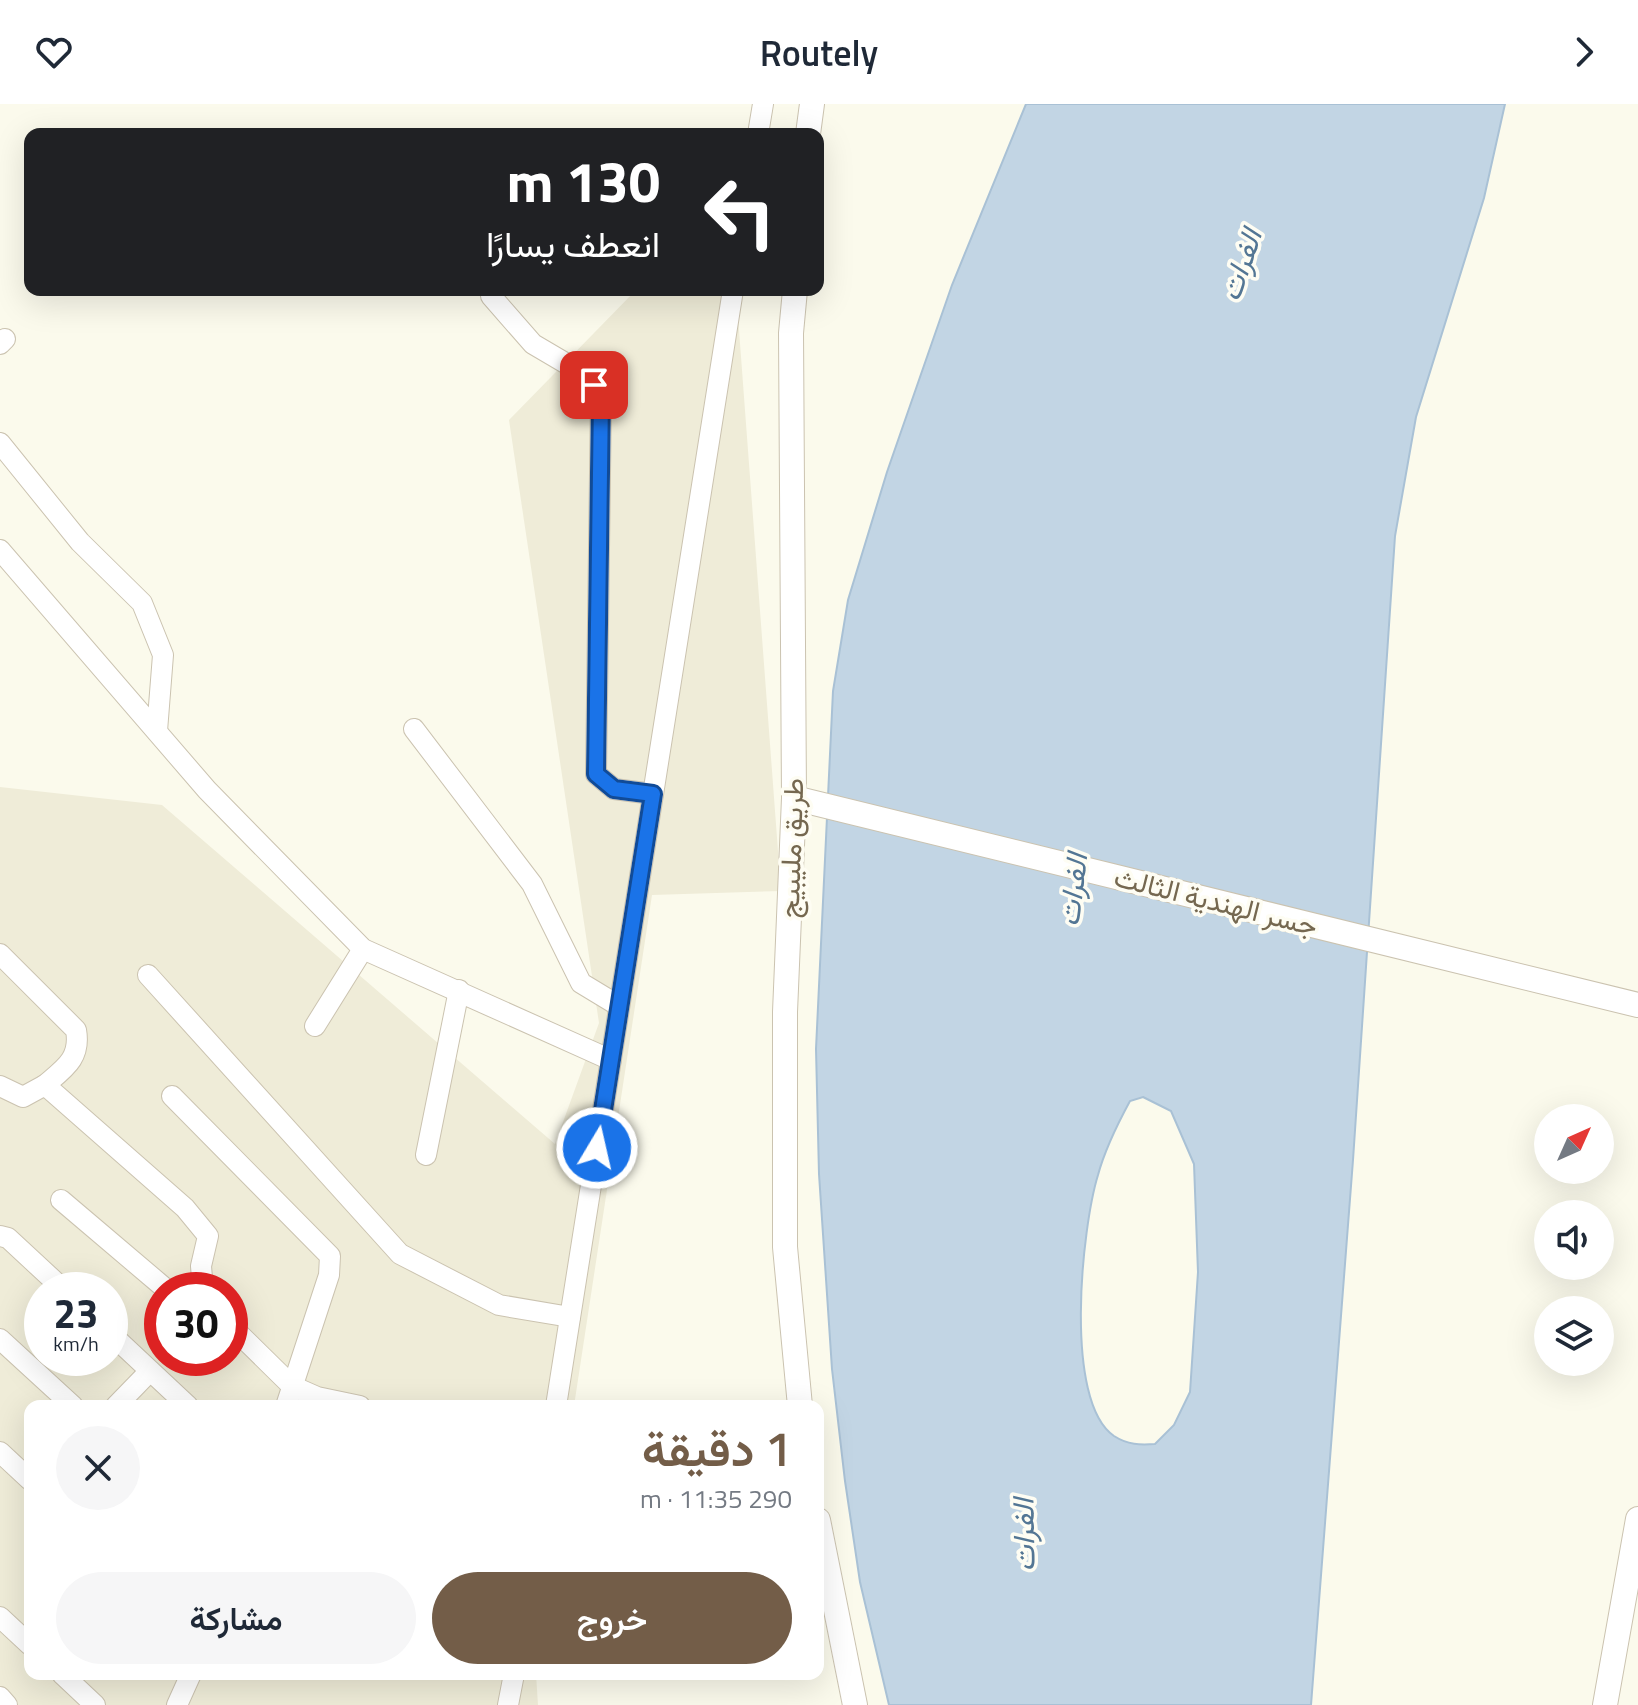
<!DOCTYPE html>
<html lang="ar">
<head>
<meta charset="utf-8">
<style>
	:root { --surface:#fff; --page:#f6f6f7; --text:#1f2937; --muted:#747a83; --accent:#735d48 }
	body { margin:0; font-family:"Titillium Web",Vazirmatn,sans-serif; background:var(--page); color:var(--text); direction:rtl; height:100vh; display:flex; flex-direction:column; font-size:30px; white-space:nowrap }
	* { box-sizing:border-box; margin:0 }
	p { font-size:26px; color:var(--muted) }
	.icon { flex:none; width:44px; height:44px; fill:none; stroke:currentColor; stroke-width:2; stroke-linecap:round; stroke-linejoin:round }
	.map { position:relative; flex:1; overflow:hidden; direction:ltr }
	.panel { position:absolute; left:24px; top:1296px; width:800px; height:280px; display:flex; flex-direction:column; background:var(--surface); border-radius:16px; box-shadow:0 8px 32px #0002; direction:rtl }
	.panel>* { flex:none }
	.top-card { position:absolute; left:24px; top:24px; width:800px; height:168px; border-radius:16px; box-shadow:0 8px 32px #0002; direction:rtl; background:#202124; color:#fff; overflow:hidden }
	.needle { width:52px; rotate:45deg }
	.fabs { position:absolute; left:1534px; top:1000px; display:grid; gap:16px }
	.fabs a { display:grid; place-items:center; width:80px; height:80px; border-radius:50%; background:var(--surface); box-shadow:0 8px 32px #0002; font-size:40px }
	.speed { position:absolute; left:24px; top:1168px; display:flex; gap:16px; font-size:40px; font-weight:700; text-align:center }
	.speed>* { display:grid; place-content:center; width:104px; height:104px; border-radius:50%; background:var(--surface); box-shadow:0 8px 32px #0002; line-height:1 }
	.speed small { font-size:20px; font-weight:400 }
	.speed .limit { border:12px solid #d22; background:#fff; color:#111 }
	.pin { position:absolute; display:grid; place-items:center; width:68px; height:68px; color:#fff; margin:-34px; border-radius:16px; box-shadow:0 4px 12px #0006 }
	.me { position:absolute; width:88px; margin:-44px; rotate:9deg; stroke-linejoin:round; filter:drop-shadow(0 0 6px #0008) }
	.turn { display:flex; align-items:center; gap:28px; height:168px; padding:0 32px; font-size:36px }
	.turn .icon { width:104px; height:104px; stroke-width:2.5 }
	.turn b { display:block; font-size:56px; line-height:68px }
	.round { display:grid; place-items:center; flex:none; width:84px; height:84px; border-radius:42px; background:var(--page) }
	.summary { display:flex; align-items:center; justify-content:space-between; height:136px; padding:0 32px }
	h1 { font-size:48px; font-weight:600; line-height:60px; color:var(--accent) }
	.action { display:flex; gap:16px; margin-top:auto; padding:16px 32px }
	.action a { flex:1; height:92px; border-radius:48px; background:var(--accent); color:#fff; font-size:32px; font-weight:600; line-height:92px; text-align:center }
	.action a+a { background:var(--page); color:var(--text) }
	header { display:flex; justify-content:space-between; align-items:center; height:104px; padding:0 32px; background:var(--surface); font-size:36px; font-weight:600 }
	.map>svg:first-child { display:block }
</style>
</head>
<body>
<header><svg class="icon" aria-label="forward" viewBox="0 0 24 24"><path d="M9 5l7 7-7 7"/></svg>Routely<svg class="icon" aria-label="heart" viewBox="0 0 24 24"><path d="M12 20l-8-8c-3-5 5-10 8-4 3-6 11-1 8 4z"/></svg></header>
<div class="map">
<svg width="1638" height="1601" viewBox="0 0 1638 1601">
	<rect width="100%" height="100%" fill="#fbfaec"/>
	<path fill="#efecd8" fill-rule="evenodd" d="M636 186H736L781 787 652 791 574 1302H30V1570H536L538 1601H0V683L162 701 555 1040 599 919 509 316ZM42 1186H110V1254H42ZM162 1186H230V1254H162Z"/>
	<path fill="#c2d5e4" stroke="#a9c1d5" stroke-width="2" fill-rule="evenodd" d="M1026 0H1505L1484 94 1416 313 1395 432 1353 1056 1311 1601H889L860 1478 845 1377 832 1265 819 1070 816 945 833 587 848 496 887 368 952 181ZM1143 993 1171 1007 1194 1060 1198 1168 1190 1288 1174 1321 1155 1340C1140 1341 1128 1341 1114 1332 1063 1297 1082 1123 1098 1071 1105 1045 1117 1021 1130 997Z"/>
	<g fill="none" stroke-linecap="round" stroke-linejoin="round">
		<defs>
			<g id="minor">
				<polyline points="758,30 763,0"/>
				<polyline points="491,192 533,240 584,270 601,294 596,670 614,685 653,690"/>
				<polyline points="0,240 5,235"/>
				<polyline points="0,339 80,438 142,499 163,551 157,627"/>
				<polyline points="0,446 207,686 363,845 611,956"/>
				<polyline points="414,625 532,780 581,879 619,902"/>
				<path d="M0 850 76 926C81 954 65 964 45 981"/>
				<polyline points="148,871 400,1150 499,1201 570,1213"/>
				<polyline points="315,922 363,845"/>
				<polyline points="0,982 23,993 45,981 185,1104 208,1132 201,1162 203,1186"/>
				<polyline points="172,992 330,1152 329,1171 286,1302"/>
				<polyline points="426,1051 459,886"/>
				<polyline points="61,1096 167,1186"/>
				<polyline points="0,1132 8,1134 64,1186"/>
				<polyline points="230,1221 292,1282 317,1293 360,1302"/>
				<polyline points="110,1229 188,1302"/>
				<polyline points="0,1235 73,1302"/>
				<polyline points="116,1302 150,1267"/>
				<polyline points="556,1302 733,186"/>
				<polyline points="0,1348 30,1376"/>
				<polyline points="0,1513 30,1541"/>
				<polyline points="62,1570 95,1601"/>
				<polyline points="0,1593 7,1601"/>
				<polyline points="177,1601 191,1570"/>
				<polyline points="508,1601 514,1570"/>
			</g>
			<g id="tertiary">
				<polyline points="808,30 812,0"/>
				<polyline points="795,186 791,229 794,694 785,908 785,1143 800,1302"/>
				<polyline points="794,694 1638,901"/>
				<polyline points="818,1416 855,1601"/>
				<polyline points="1605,1601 1638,1415"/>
			</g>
		</defs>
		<use href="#minor" stroke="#cbc3b0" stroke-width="22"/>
		<use href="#tertiary" stroke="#cbc3b0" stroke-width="26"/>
		<use href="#minor" stroke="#fff" stroke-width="20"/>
		<use href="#tertiary" stroke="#fff" stroke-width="24"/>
	</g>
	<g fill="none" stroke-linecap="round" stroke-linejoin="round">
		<defs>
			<polyline id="route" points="594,281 601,294 596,670 614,685 653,690 597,1044"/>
		</defs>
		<use href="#route" stroke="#114b97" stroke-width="20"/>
		<use href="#route" stroke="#1a73e8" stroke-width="14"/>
	</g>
	<g text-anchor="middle" stroke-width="7" stroke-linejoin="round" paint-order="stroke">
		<g font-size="28" fill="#756850" stroke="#fefdf3">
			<text transform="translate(791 744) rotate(-88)" y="10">طريق مليبيج</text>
			<text transform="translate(1216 797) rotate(14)" y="10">جسر الهندية الثالث</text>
		</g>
		<g font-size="30" font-style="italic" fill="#537694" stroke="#fefdf3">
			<text transform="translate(1241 161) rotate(-71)" y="10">الفرات</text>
			<text transform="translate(1073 786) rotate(-83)" y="10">الفرات</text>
			<text transform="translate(1024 1431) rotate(-91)" y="10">الفرات</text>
		</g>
	</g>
</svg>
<div class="fabs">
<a><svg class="needle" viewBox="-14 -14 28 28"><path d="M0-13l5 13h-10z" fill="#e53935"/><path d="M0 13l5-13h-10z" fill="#747a83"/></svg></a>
<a><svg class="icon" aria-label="sound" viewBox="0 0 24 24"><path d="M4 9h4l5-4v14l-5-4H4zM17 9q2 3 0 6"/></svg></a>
<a><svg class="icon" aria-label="layers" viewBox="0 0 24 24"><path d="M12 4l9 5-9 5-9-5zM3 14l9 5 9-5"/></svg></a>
</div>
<div class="speed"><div>23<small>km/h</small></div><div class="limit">30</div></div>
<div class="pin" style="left:594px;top:281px;background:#d93025"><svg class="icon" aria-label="arrive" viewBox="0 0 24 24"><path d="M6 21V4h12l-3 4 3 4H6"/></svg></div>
<svg class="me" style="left:597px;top:1044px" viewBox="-20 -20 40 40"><circle r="17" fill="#1a73e8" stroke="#fff" stroke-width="3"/><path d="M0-11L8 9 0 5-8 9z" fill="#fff"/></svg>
<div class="top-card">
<div class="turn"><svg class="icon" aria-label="left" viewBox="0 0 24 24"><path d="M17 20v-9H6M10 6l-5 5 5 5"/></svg><div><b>130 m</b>انعطف يسارًا</div></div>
</div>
<section class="panel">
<div class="summary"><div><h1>1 دقيقة</h1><p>290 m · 11:35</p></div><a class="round"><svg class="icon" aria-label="close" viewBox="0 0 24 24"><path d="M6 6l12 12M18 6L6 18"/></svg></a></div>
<div class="action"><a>خروج</a><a>مشاركة</a></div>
</section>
</div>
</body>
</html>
